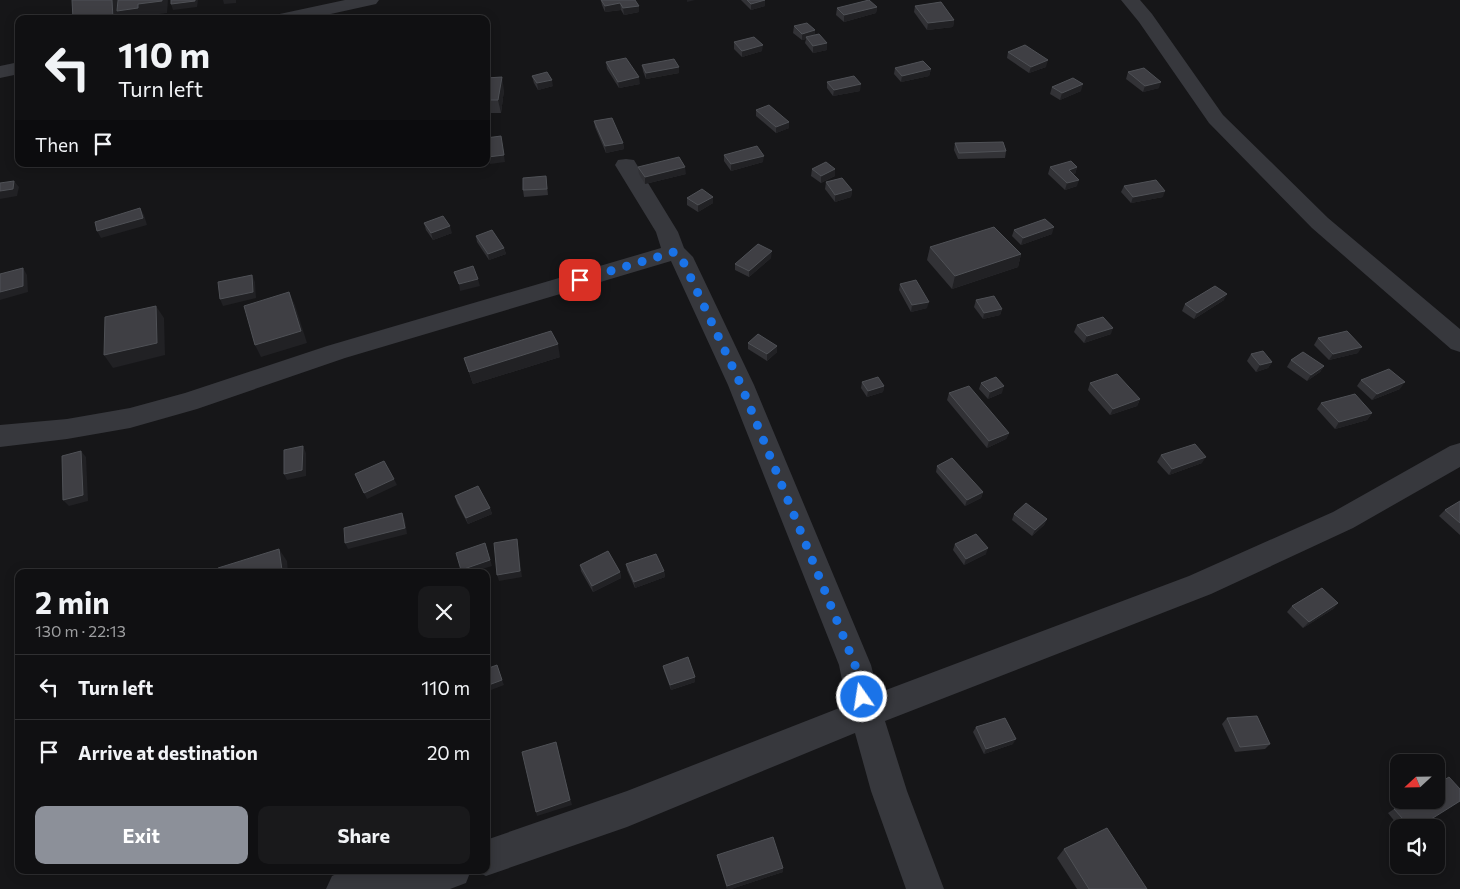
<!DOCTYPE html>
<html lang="en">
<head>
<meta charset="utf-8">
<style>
	:root { --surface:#101012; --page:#19191b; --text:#f1f3f6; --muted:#9c9d9f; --line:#303032; --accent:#8c9099 }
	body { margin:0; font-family:Commissioner,sans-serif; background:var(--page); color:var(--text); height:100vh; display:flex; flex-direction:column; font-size:19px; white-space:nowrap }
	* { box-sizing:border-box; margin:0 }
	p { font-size:16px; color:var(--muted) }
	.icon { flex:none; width:28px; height:28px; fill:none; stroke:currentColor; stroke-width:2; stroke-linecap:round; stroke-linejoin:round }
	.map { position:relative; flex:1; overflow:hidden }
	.details { position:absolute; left:15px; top:569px; width:475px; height:305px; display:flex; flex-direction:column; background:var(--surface); border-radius:10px; box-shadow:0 2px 12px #0003,0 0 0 1px var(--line) }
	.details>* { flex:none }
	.guide { position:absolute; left:15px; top:15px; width:475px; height:152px; border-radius:10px; box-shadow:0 2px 12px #0003,0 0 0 1px var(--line); background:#101012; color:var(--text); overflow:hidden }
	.needle { width:32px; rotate:248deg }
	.controls { position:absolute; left:1390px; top:754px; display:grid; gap:10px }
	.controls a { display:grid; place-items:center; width:55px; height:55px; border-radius:10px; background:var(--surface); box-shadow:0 2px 12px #0003,0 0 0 1px var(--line); font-size:25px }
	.pin { position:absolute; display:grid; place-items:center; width:42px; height:42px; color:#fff; margin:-21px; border-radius:10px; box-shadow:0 2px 8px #0006 }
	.me { position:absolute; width:55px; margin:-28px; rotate:347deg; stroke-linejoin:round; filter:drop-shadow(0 0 4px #0008) }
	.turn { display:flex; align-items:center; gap:18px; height:105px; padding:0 20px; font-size:22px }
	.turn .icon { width:65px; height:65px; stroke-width:2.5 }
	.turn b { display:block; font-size:35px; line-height:42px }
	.then { display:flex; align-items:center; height:48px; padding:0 20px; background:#0003; gap:10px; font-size:19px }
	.round { display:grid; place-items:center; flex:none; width:52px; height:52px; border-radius:10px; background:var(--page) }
	.head { display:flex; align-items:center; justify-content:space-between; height:85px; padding:0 20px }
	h1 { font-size:30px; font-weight:700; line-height:38px }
	.button { display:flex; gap:10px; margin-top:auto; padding:10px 20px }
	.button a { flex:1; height:58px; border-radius:10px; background:var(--accent); color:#fff; font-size:20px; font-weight:700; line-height:58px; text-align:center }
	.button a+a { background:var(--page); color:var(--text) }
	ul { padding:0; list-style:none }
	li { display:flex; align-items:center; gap:15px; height:65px; padding:0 20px; border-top:1px solid var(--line) }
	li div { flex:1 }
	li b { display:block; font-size:19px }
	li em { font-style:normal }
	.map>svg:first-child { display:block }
</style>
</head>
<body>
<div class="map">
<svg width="1460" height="889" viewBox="0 0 1460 889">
	<rect width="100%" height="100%" fill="#161618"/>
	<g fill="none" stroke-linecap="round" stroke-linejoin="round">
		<g fill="#37383d" fill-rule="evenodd">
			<polygon points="345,0 379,0 376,4 308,19 272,19 275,15"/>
			<polygon points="1121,0 1140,0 1152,14 1223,115 1328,218 1460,329 1460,352 1451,349 1312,228 1209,123 1139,22"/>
			<polygon points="19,62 19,74 0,78 0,66"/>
			<polygon points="626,159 634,160 637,165 678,232 684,248 693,257 754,385 871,665 878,693 1189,576 1333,512 1450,446 1460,443 1460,467 1353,528 1211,594 885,721 907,791 944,889 906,889 871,791 855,733 627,827 486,876 473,870 486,870 486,840 627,791 847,705 839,665 728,385 671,261 345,358 197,409 130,428 67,439 0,447 0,425 67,419 130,408 185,393 327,346 661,248 656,232 615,165 618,160"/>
			<polygon points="345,870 471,870 466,883 450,889 326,889 332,876"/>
		</g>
	</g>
	<g fill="#323236">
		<polygon points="601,0 639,6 639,12 624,15 621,10 605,12 602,5"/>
		<polygon points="741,0 765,0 765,6 751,10"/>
		<polygon points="915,6 954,20 953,27 927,30 914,12"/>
		<polygon points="877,7 876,13 844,22 836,15 837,8"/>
		<polygon points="794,26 815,30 815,35 827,50 813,53 805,43 806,39 802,40 793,33"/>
		<polygon points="734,42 762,51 742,57 734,49"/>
		<polygon points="1008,52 1046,67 1029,73 1007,58"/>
		<polygon points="606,62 640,84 619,88 607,69"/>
		<polygon points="642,65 679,67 679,73 646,79 643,71"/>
		<polygon points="895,68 931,69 929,76 901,82 894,74"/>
		<polygon points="1128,72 1159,88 1143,92 1126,79"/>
		<polygon points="532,76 553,86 538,90 534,83"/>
		<polygon points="486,78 504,90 501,113 486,113"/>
		<polygon points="827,82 860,91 833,96 827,88"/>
		<polygon points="1052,87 1081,91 1060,100 1050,94"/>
		<polygon points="756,110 789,122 789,128 776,133 756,116"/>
		<polygon points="594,121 623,143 624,149 606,153 595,127"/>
		<polygon points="955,143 1006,151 1005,158 958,159 954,150"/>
		<polygon points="724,155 763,162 731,171 724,161"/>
		<polygon points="638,167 686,174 645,184 639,174"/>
		<polygon points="1050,167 1077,167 1075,174 1073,174 1077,186 1065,190 1048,174"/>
		<polygon points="812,169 835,169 835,176 821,183 811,176"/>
		<polygon points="546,176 548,195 524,197 523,190"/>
		<polygon points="826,182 852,190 851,197 835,202 825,189"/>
		<polygon points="1124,186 1163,197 1131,203 1121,192"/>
		<polygon points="713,197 713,203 698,212 687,205 687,198"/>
		<polygon points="424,223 452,233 433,240 426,230"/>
		<polygon points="1014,230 1052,234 1021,245 1012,236"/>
		<polygon points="476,236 504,248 506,254 489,260 477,242"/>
		<polygon points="930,247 1021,254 1018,267 952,289 927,260"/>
		<polygon points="771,258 749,277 735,270 735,264"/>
		<polygon points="900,284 927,308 911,312 899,290"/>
		<polygon points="976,300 1002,309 1000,315 983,319 974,307"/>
		<polygon points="1224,300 1194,319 1182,311 1185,304"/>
		<polygon points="1077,325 1111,334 1084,343 1074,332"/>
		<polygon points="1318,338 1358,353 1329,360 1314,345"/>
		<polygon points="748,343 777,352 767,361 748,349"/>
		<polygon points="1251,354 1272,362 1268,368 1256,372 1247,361"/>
		<polygon points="560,357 473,384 464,358"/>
		<polygon points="1291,360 1324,366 1320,372 1307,381 1287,367"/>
		<polygon points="1361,380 1400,389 1372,400 1357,386"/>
		<polygon points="862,382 884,386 883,392 867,397 861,388"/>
		<polygon points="981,383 1002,393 988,399 979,389"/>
		<polygon points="1090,383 1140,399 1137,406 1110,415 1088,390"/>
		<polygon points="949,393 1009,433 1006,439 987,448 947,400"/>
		<polygon points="1321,403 1372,413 1367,420 1335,429 1317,409"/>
		<polygon points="1161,455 1202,463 1169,475 1157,462"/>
		<polygon points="937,466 983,492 981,498 965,506 936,472"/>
		<polygon points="455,496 490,508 492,514 468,524 457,503"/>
		<polygon points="1460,501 1460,535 1439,516 1445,510"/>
		<polygon points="1014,514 1047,519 1044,525 1032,536 1012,520"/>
		<polygon points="955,544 986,554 964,565 953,550"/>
		<polygon points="626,564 664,571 665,577 635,588 627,570"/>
		<polygon points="580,565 620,572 621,578 593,592 581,571"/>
		<polygon points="1338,603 1333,609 1303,628 1287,612 1292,606"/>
		<polygon points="663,666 695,677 695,682 671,690 664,671"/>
		<polygon points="1227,718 1270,744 1265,749 1235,752 1222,724"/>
		<polygon points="976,727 1013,744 984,754 973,732"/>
		<polygon points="1394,809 1417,828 1400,828 1388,813"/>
		<polygon points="1064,849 1147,889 1077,889 1057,858"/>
		<polygon points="717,855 783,872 731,889 727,889 718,859"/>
	</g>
	<g fill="#212124">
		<polygon points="112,0 117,0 118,11 138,4 162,0 168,0 167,13 144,16 144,19 120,19 118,14 118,19 113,19"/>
		<polygon points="195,0 198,0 197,7 173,10 171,4"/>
		<polygon points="223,0 236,0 236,3 224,4"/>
		<polygon points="687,0 695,0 687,2"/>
		<polygon points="765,0 765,6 751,10 751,4"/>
		<polygon points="620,3 621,10 605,12 605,6"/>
		<polygon points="639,6 639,12 624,15 623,8"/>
		<polygon points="877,7 876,13 844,22 844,15"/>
		<polygon points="954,20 953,27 927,30 928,23"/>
		<polygon points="815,30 815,37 806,37 806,39 802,40 802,34"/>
		<polygon points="827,43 827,50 813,53 813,46"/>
		<polygon points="763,45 762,51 742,57 742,51"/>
		<polygon points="1048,60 1046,67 1029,73 1031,67"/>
		<polygon points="679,67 679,73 646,79 646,73"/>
		<polygon points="931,69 929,76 901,82 902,76"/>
		<polygon points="502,77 504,90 501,113 498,100"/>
		<polygon points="639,77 640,84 619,88 618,82"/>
		<polygon points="552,80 553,86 538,90 537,83"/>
		<polygon points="1161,82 1159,88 1143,92 1145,86"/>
		<polygon points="861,84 860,91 833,96 834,90"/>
		<polygon points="1083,84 1081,91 1060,100 1062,93"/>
		<polygon points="789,122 789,128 776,133 776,127"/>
		<polygon points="501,136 505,162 490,164 488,157"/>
		<polygon points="623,143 624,149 606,153 605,146"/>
		<polygon points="764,156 763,162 731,171 731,164"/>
		<polygon points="685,167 686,174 645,184 645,177"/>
		<polygon points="1077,167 1075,174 1067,176 1069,170"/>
		<polygon points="835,169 835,176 821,183 821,176"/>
		<polygon points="1079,180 1077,186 1065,190 1067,183"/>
		<polygon points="14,181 19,187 17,196 0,199 0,191"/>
		<polygon points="852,190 851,197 835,202 835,195"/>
		<polygon points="1165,191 1163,197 1131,203 1133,197"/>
		<polygon points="713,197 713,203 698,212 698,205"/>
		<polygon points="140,208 144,215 147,225 101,238 97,231"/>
		<polygon points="450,226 452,233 433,240 431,233"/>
		<polygon points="1054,227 1052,234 1021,245 1023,238"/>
		<polygon points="504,248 506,254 489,260 488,254"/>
		<polygon points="772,251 771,258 749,277 749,271"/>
		<polygon points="1021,254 1018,267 952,289 955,276"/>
		<polygon points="23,268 27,275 28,292 0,300 0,292"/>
		<polygon points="252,275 255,282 256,298 223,306 220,299"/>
		<polygon points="478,279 480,286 460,291 459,284"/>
		<polygon points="289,292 295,305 307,343 261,357 255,345"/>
		<polygon points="1227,294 1224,300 1194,319 1197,313"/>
		<polygon points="929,302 927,308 911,312 912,305"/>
		<polygon points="156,306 164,318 165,355 113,368 104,355"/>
		<polygon points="1002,309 1000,315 983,319 984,313"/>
		<polygon points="1113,328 1111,334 1084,343 1087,336"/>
		<polygon points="558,344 560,357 473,384 469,372"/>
		<polygon points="777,346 777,352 767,361 767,354"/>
		<polygon points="1362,347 1358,353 1329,360 1333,354"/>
		<polygon points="1272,362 1268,368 1256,372 1260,365"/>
		<polygon points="1324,366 1320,372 1307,381 1311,375"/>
		<polygon points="1405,382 1400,389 1372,400 1377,394"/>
		<polygon points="884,386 883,392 867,397 868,391"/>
		<polygon points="1004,386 1002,393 988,399 990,392"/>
		<polygon points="1140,399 1137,406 1110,415 1113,409"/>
		<polygon points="1372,413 1367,420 1335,429 1339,422"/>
		<polygon points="1009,433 1006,439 987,448 989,441"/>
		<polygon points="303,446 306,453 306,476 287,480 284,474"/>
		<polygon points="81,451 86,457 88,501 69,506 63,500"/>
		<polygon points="1206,457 1202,463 1169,475 1172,469"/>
		<polygon points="394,479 397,485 367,499 364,493"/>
		<polygon points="983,492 981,498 965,506 967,500"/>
		<polygon points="490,508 492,514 468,524 466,518"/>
		<polygon points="402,513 405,520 407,534 348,549 345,543"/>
		<polygon points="1047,519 1044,525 1032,536 1035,530"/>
		<polygon points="517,539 518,545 522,577 499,581 497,575"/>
		<polygon points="485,543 492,566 472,572 462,572 461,570"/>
		<polygon points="988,548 986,554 964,565 966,559"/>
		<polygon points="279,549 287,561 288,572 273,572"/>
		<polygon points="664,571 665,577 635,588 634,582"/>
		<polygon points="620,572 621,578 593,592 592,586"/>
		<polygon points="1338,603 1333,609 1303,628 1309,622"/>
		<polygon points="497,665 504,685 486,692 486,686"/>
		<polygon points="695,677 695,682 671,690 670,685"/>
		<polygon points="1016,739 1013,744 984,754 986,749"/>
		<polygon points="556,742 572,805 537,816 536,812"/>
		<polygon points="783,868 783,872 731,889 727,889 727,886"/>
	</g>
	<g fill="#3f3f44" stroke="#4f5156">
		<polygon points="72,0 112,0 113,19 73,19"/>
		<polygon points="118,0 162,0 162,1 138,4 138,8 117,11"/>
		<polygon points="171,0 195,0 195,1 171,4"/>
		<polygon points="601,0 635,0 639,6 623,8 620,3 605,6"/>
		<polygon points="747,0 765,0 751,4"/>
		<polygon points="869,0 877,7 844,15 837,8"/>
		<polygon points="941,2 954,20 928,23 915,6"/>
		<polygon points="807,23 815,30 802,34 794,26"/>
		<polygon points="819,34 827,43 813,46 806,37"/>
		<polygon points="754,37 763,45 742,51 734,42"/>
		<polygon points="1025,45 1048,60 1031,67 1008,52"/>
		<polygon points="626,58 639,77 618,82 606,62"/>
		<polygon points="674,59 679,67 646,73 642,65"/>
		<polygon points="923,61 931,69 902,76 895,68"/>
		<polygon points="1144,68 1161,82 1145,86 1128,72"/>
		<polygon points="547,72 552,80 537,83 532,76"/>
		<polygon points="854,76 861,84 834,90 827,82"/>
		<polygon points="502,77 498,100 486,100 486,78"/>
		<polygon points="1073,78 1083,84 1062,93 1052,87"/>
		<polygon points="769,105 789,122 776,127 756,110"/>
		<polygon points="612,118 623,143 605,146 594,121"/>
		<polygon points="501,136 504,155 488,157 486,144 486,138"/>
		<polygon points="1003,142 1006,151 959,153 955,143"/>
		<polygon points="757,146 764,156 731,164 724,155"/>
		<polygon points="679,157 685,167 645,177 638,167"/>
		<polygon points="1071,161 1077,167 1069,170 1079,180 1067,183 1050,167"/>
		<polygon points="826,162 835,169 821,176 812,169"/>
		<polygon points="546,176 547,189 523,190 523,178"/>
		<polygon points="842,178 852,190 835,195 826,182"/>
		<polygon points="1156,180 1165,191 1133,197 1124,186"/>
		<polygon points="14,181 13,189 0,191 0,183"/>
		<polygon points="702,189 713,197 698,205 687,198"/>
		<polygon points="140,208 143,218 97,231 95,222"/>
		<polygon points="443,216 450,226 431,233 424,223"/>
		<polygon points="1045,219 1054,227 1023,238 1014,230"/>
		<polygon points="994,227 1021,254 955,276 930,247"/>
		<polygon points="492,230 504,248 488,254 476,236"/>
		<polygon points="758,244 772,251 749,271 735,264"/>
		<polygon points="473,266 478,279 459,284 454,272"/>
		<polygon points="23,268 23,286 0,292 0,274"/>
		<polygon points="252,275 253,292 220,299 218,282"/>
		<polygon points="916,280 929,302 912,305 900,284"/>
		<polygon points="1215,286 1227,294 1197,313 1185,304"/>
		<polygon points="289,292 301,331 255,345 244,306"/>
		<polygon points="994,296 1002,309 984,313 976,300"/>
		<polygon points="156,306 157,343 104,355 105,317"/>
		<polygon points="1103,317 1113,328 1087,336 1077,325"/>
		<polygon points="551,331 558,344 469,372 464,358"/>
		<polygon points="1347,331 1362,347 1333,354 1318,338"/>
		<polygon points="758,334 777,346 767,354 748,343"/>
		<polygon points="1263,351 1272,362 1260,365 1251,354"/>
		<polygon points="1303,352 1324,366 1311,375 1291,360"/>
		<polygon points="1389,369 1405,382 1377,394 1361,380"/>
		<polygon points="1117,374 1140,399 1113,409 1090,383"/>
		<polygon points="878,377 884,386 868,391 862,382"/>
		<polygon points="996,377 1004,386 990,392 981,383"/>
		<polygon points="969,386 1009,433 989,441 949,393"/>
		<polygon points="1355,394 1372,413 1339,422 1321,403"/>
		<polygon points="1195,444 1206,457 1172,469 1161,455"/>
		<polygon points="303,446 302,470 284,474 284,450"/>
		<polygon points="81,451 83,495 63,500 62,456"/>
		<polygon points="952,458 983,492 967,500 937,466"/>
		<polygon points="384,461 394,479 364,493 355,474"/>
		<polygon points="478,486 490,508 466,518 455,496"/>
		<polygon points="1460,501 1460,523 1445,510"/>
		<polygon points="1026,503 1047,519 1035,530 1014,514"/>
		<polygon points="402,513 405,528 345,543 344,528"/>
		<polygon points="976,534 988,548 966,559 955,544"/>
		<polygon points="517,539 520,571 497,575 494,543"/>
		<polygon points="485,543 490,560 461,570 456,553"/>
		<polygon points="279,549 282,570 273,572 219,572 218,568"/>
		<polygon points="608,551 620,572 592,586 580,565"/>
		<polygon points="656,554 664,571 634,582 626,564"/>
		<polygon points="1322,588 1338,603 1309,622 1292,606"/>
		<polygon points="688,657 695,677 670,685 663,666"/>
		<polygon points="497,665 502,680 486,686 486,669"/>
		<polygon points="1257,716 1270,744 1240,747 1227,718"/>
		<polygon points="1005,718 1016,739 986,749 976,727"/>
		<polygon points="556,742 570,800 536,812 522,752"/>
		<polygon points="1449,777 1460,789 1460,801 1417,828 1411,828 1394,809 1410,800 1436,800 1436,785"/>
		<polygon points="1107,828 1147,889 1089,889 1064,849"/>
		<polygon points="773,837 783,868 727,886 717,855"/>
	</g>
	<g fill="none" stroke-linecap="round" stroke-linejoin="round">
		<polyline stroke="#1a73e8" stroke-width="9" stroke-dasharray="0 16.2" points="580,280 674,252 681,257 741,385 855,665 862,697"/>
	</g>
</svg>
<div class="controls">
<a><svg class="needle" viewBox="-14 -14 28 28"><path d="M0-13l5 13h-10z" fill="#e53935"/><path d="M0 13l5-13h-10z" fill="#9c9d9f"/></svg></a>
<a><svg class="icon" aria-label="sound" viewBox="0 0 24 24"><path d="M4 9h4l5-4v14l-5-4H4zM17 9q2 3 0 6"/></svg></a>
</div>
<div class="pin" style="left:580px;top:280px;background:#d93025"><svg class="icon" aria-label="arrive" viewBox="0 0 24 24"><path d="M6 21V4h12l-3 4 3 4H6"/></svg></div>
<svg class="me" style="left:862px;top:697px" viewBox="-20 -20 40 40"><circle r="17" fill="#1a73e8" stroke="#fff" stroke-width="3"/><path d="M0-11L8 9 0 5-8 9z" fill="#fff"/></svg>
<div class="guide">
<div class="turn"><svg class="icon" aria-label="left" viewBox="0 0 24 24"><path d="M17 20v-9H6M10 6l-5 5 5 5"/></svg><div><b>110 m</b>Turn left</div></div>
<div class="then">Then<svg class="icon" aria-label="arrive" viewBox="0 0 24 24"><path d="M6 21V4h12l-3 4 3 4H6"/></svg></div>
</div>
<section class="details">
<div class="head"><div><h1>2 min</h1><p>130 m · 22:13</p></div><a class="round"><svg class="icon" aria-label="close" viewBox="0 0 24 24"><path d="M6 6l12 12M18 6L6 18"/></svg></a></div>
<ul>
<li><svg class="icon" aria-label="left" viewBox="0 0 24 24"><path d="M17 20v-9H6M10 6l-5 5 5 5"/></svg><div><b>Turn left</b></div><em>110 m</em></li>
<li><svg class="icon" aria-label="arrive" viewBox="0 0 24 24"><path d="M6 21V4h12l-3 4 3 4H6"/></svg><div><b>Arrive at destination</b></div><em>20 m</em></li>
</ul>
<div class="button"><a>Exit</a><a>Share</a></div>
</section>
</div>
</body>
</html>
